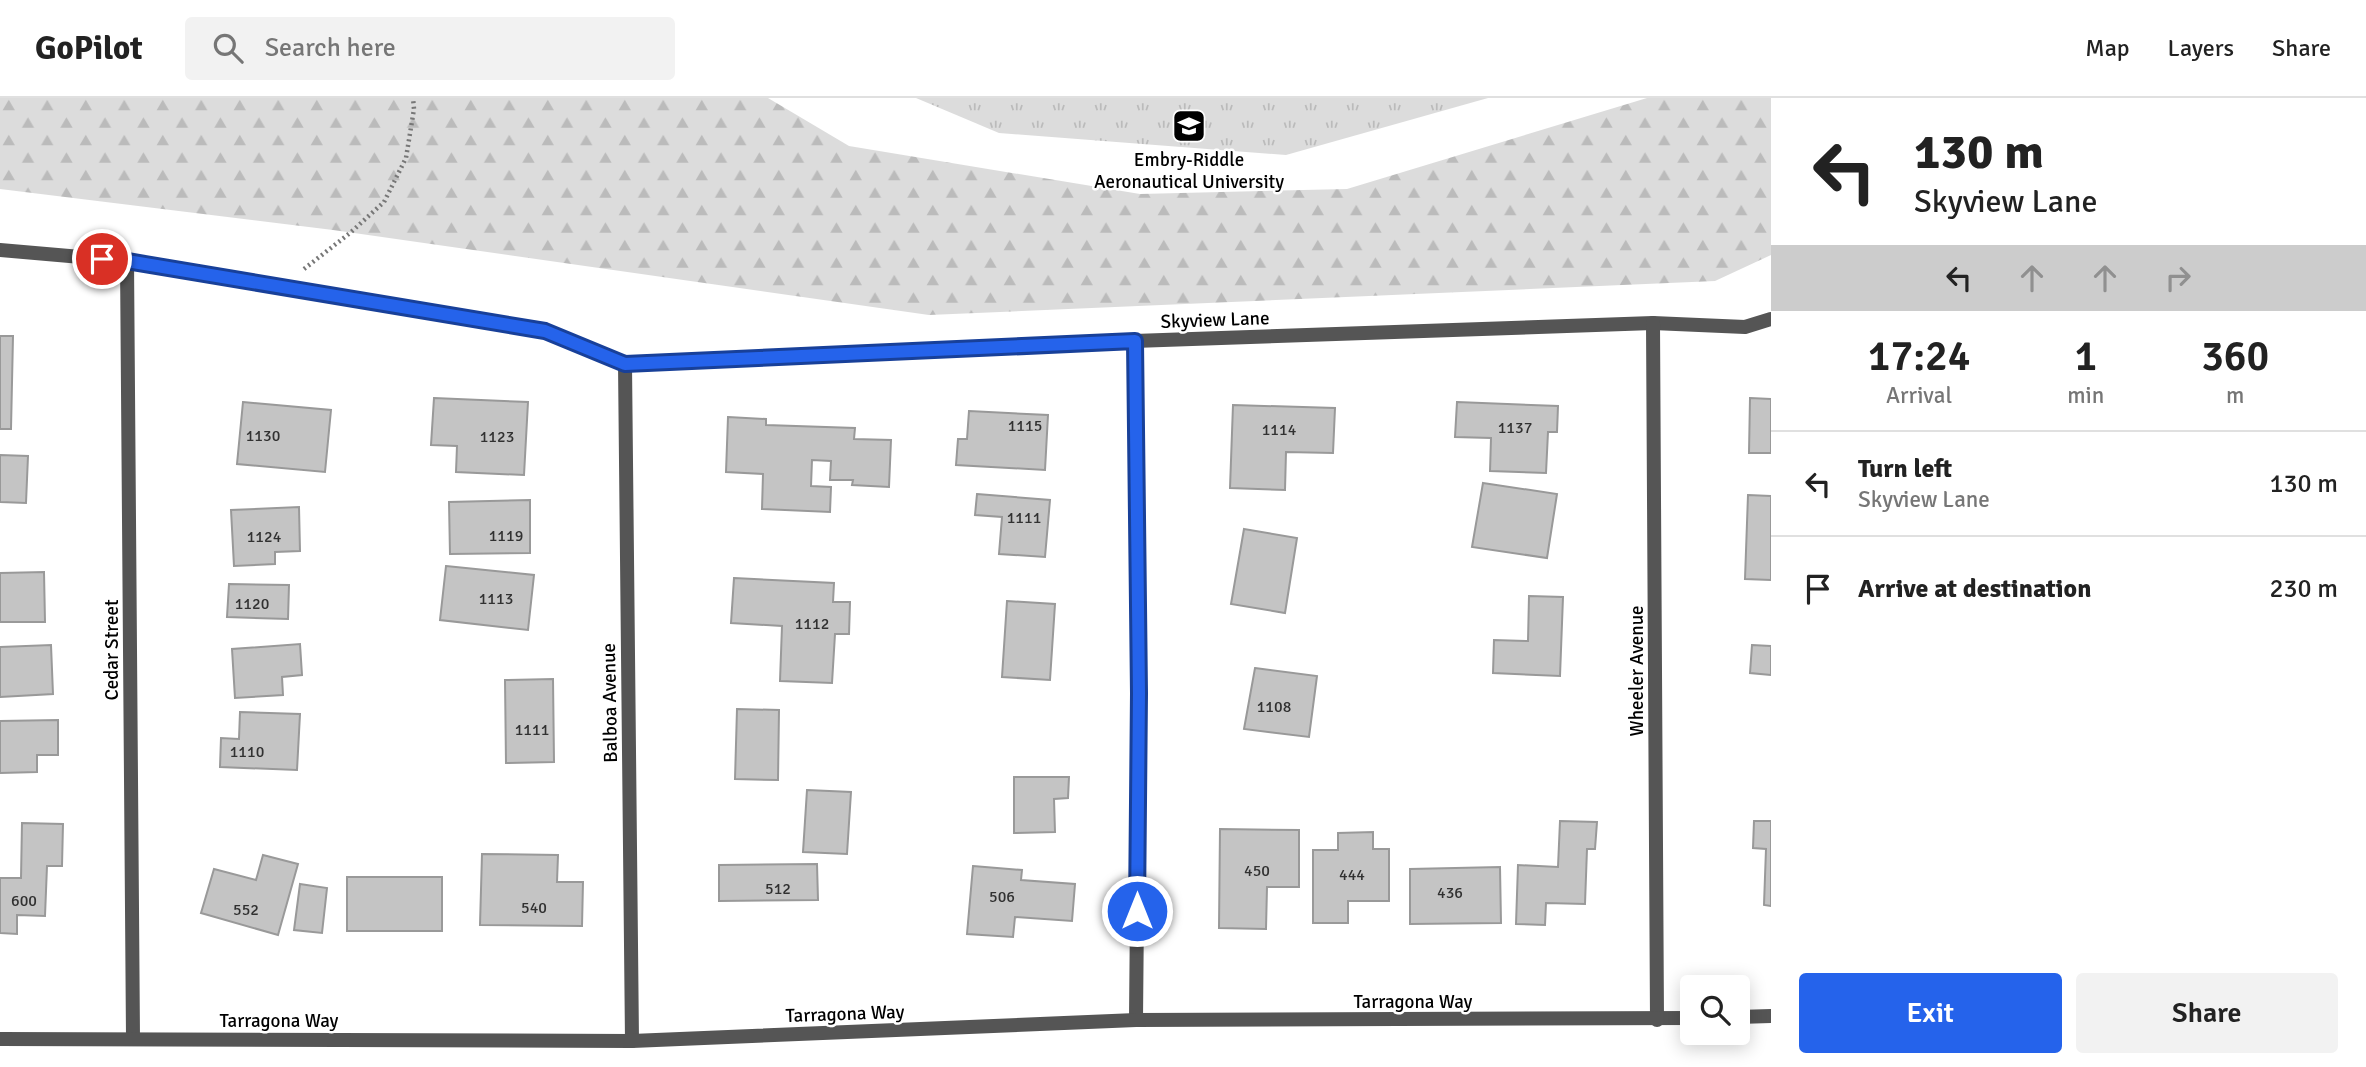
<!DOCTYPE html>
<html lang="en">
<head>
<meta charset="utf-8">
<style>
	:root { --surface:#fff; --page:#f2f2f2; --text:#222; --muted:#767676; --line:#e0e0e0; --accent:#2563eb }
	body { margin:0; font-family:Signika,sans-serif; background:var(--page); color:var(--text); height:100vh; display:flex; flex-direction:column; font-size:26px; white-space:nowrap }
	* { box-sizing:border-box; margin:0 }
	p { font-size:23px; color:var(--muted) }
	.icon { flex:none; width:38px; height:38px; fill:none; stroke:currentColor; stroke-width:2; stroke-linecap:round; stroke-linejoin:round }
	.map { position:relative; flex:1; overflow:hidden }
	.sheet { display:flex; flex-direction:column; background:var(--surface); width:595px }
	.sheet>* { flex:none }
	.banner { background:#fff; color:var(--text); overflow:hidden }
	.tools { position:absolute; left:1680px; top:877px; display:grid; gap:14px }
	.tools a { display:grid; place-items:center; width:70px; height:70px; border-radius:7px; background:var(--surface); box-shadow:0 4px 18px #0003; font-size:35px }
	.pin { position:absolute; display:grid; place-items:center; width:60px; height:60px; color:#fff; margin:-30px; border:4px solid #fff; border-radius:50%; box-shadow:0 2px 7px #0007 }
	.me { position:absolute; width:77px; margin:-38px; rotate:0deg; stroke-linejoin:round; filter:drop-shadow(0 0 5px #0008) }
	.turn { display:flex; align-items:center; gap:24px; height:147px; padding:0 28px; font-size:32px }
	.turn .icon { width:91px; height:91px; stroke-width:2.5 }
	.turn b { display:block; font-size:49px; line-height:60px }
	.lanes { display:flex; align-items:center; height:66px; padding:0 28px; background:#0003; justify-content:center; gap:35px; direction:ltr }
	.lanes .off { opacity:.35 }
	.eta { display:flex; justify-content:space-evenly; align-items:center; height:119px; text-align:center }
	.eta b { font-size:42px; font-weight:600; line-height:49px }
	.button { display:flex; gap:14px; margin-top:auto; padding:14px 28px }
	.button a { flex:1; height:80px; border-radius:7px; background:var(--accent); color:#fff; font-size:28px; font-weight:600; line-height:80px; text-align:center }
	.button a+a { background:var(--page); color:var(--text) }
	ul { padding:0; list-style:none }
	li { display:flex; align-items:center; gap:21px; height:105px; padding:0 28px; border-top:2px solid var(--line) }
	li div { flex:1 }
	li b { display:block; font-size:26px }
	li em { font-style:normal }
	header { display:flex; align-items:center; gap:42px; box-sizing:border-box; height:98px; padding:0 35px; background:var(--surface); border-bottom:2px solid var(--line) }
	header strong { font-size:33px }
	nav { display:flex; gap:38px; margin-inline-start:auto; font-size:24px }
	.search { width:490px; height:63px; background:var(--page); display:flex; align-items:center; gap:18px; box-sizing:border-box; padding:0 24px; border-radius:7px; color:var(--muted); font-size:26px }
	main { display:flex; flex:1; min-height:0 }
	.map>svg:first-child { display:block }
</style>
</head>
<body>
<header>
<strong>GoPilot</strong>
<div class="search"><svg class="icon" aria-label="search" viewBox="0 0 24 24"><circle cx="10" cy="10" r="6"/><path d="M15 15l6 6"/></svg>Search here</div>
<nav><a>Map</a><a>Layers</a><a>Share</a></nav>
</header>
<main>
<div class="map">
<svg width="1771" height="969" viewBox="0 0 1771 969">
	<defs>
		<pattern id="grass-tufts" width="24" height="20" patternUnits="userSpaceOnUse" patternTransform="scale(1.75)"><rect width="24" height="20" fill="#dcdcdc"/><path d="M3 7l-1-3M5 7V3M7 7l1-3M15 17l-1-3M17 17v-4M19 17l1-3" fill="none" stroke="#bbb"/></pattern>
		<pattern id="forest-firs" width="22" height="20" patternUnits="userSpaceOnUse" patternTransform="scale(1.75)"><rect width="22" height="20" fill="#dcdcdc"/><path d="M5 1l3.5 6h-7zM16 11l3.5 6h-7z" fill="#bbb"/></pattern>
	</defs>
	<rect width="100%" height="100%" fill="#fff"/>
	<polygon fill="url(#grass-tufts)" points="916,0 1488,0 1286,57 999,35"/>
	<polygon fill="url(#forest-firs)" points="0,0 768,0 849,48 1140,96 1347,91 1647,0 1771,0 1771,157 1715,183 929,217 333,132 0,91"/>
	<g fill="#c4c4c4" stroke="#999" stroke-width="2">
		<polygon points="0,238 13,238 11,331 0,331"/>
		<polygon points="434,300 528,304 524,377 456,374 457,348 431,347"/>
		<polygon points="1750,300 1771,301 1771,355 1749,355"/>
		<polygon points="243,304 331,312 325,374 237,366"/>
		<polygon points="1457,304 1558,308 1557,334 1548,334 1546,375 1490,373 1491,340 1455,339"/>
		<polygon points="1233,307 1335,310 1333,355 1286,354 1285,392 1230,390"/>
		<polygon points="969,313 1048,317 1045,372 956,367 958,341 967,341"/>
		<polygon points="728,319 766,321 766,327 855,330 854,341 891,342 889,389 852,387 853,382 830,382 831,363 812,362 811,388 831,389 830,414 762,411 763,376 726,374"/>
		<polygon points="0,357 28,358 26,405 0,404"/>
		<polygon points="1483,385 1557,396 1547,460 1472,449"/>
		<polygon points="977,396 1050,402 1045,459 999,456 1002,419 975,417"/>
		<polygon points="1748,397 1771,398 1771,482 1745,481"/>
		<polygon points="530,402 530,455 450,456 449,404"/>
		<polygon points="299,409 300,453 275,454 275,466 234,468 231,412"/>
		<polygon points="1244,431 1297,440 1285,515 1231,506"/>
		<polygon points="446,468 534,477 528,532 440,522"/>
		<polygon points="44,474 45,524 0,524 0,475"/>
		<polygon points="734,480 834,485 833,504 850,504 849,536 835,536 832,585 780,583 782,528 731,525"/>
		<polygon points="229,486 289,487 288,521 227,519"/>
		<polygon points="1529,498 1563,499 1560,578 1493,575 1494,542 1528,543"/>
		<polygon points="1007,503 1055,506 1050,582 1002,579"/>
		<polygon points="300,546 302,577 282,579 283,597 235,600 232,551"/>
		<polygon points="51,547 53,596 0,599 0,549"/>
		<polygon points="1752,547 1771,548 1771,577 1750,575"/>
		<polygon points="1255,570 1317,578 1309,639 1244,631"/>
		<polygon points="553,581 554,664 506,665 505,582"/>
		<polygon points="737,611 779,612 778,682 735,681"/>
		<polygon points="240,614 300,616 297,672 220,669 221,640 239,641"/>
		<polygon points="58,622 58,657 37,657 37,674 0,675 0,623"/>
		<polygon points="1014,679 1069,679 1068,700 1054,701 1055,734 1014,735"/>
		<polygon points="807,692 851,694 847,756 803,754"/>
		<polygon points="1560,723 1597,724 1595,751 1587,751 1585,806 1546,805 1545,827 1516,826 1518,767 1558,769"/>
		<polygon points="1754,723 1771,723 1771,808 1764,807 1766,751 1753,750"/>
		<polygon points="22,725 63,726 62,768 47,768 45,818 17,817 17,836 0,835 0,780 21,780"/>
		<polygon points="1220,731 1299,732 1299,789 1267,789 1266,831 1219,830"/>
		<polygon points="1373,734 1373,751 1389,751 1389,803 1348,803 1348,825 1313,825 1313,752 1338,752 1338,735"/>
		<polygon points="482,756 558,757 557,784 583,784 582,828 480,827"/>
		<polygon points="263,757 298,766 278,837 201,815 214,771 256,782"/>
		<polygon points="817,766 818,802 719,803 719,767"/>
		<polygon points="973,768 1022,772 1021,782 1075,786 1072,823 1015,819 1013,839 967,836"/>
		<polygon points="1500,769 1501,825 1410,826 1410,771"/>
		<rect x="347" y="779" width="95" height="54"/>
		<polygon points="300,786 327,790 322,835 294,832"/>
	</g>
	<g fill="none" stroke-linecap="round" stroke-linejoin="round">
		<polyline stroke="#777" stroke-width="4.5" stroke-dasharray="2 3.5" stroke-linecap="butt" points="304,171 350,135 384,104 406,60 414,11 413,0"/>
		<g stroke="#555" stroke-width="14">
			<polyline points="0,152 127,163 545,233 625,266 1134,243 1653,225 1745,229 1771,221"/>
			<polyline points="127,163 133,940"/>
			<polyline points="1653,225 1657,922"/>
			<polyline points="1134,243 1139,595 1136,922"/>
			<polyline points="625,266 632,943"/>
			<polyline points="1738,919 1771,918"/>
			<polyline points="0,941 632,943 1136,922 1692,920"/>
		</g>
	</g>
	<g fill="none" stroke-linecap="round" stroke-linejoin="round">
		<defs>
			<polyline id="route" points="102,161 127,163 545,233 625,266 1135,243 1139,595 1137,813"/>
		</defs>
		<use href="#route" stroke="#184099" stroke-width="18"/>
		<use href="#route" stroke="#2563eb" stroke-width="12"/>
	</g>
	<defs>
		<symbol id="university-square" viewBox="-11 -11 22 22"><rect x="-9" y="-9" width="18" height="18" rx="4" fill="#000" stroke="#fff"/><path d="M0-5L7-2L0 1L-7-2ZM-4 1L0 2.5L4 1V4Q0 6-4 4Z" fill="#fff"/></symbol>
	</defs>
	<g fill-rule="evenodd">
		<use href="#university-square" x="1170" y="9" width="38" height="38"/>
	</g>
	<g text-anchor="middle" stroke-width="5" stroke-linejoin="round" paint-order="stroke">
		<g font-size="16" fill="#313131">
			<text x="1025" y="333">1115</text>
			<text x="1515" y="335">1137</text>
			<text x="1279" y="337">1114</text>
			<text x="263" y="343">1130</text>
			<text x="497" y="344">1123</text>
			<text x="1024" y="425">1111</text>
			<text x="506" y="443">1119</text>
			<text x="264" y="444">1124</text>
			<text x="496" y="506">1113</text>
			<text x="252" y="511">1120</text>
			<text x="812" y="531">1112</text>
			<text x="1274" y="614">1108</text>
			<text x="532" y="637">1111</text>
			<text x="247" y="659">1110</text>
			<text x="1257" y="778">450</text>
			<text x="1352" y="782">444</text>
			<text x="778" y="796">512</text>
			<text x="1450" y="800">436</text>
			<text x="1002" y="804">506</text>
			<text x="24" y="808">600</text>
			<text x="534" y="815">540</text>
			<text x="246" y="817">552</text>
		</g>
		<g font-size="19" fill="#000" stroke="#fff">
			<text x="1189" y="68">Embry-Riddle<tspan x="1189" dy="22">Aeronautical University</tspan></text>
		</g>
		<g font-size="19" fill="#000" stroke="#fff">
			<text transform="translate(1215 221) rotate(-2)" y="7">Skyview Lane</text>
			<text transform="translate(111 552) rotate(-90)" y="7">Cedar Street</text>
			<text transform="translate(1636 573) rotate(-90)" y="7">Wheeler Avenue</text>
			<text transform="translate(609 605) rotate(-91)" y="7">Balboa Avenue</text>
			<text x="1413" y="910">Tarragona Way</text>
			<text transform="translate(845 915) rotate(-2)" y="7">Tarragona Way</text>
			<text x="279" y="929">Tarragona Way</text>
		</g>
	</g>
</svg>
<div class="tools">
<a><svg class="icon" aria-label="search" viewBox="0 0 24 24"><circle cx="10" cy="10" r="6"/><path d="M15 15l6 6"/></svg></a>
</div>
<div class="pin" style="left:102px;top:161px;background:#d93025"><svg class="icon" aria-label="arrive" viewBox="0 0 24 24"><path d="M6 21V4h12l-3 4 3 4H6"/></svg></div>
<svg class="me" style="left:1137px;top:813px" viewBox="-20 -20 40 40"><circle r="17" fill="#2563eb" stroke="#fff" stroke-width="3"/><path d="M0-11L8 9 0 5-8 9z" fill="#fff"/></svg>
</div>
<section class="sheet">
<div class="banner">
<div class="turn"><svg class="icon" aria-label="left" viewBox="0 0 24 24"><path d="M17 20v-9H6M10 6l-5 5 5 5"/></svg><div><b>130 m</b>Skyview Lane</div></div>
<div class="lanes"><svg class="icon" aria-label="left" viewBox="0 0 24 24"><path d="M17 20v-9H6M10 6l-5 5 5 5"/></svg><svg class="icon off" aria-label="ahead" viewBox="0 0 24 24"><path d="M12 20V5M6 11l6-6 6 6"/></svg><svg class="icon off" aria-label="ahead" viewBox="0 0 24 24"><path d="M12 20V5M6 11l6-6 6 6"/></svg><svg class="icon off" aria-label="right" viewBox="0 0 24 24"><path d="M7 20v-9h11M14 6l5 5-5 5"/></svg></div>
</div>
<div class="eta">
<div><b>17:24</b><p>Arrival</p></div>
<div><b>1</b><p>min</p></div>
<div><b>360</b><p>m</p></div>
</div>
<ul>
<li><svg class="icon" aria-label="left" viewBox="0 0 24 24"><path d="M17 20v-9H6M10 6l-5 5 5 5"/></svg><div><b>Turn left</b><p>Skyview Lane</p></div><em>130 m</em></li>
<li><svg class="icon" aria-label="arrive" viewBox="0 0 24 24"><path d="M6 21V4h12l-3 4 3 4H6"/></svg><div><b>Arrive at destination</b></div><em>230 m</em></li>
</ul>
<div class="button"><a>Exit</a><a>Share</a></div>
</section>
</main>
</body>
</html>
